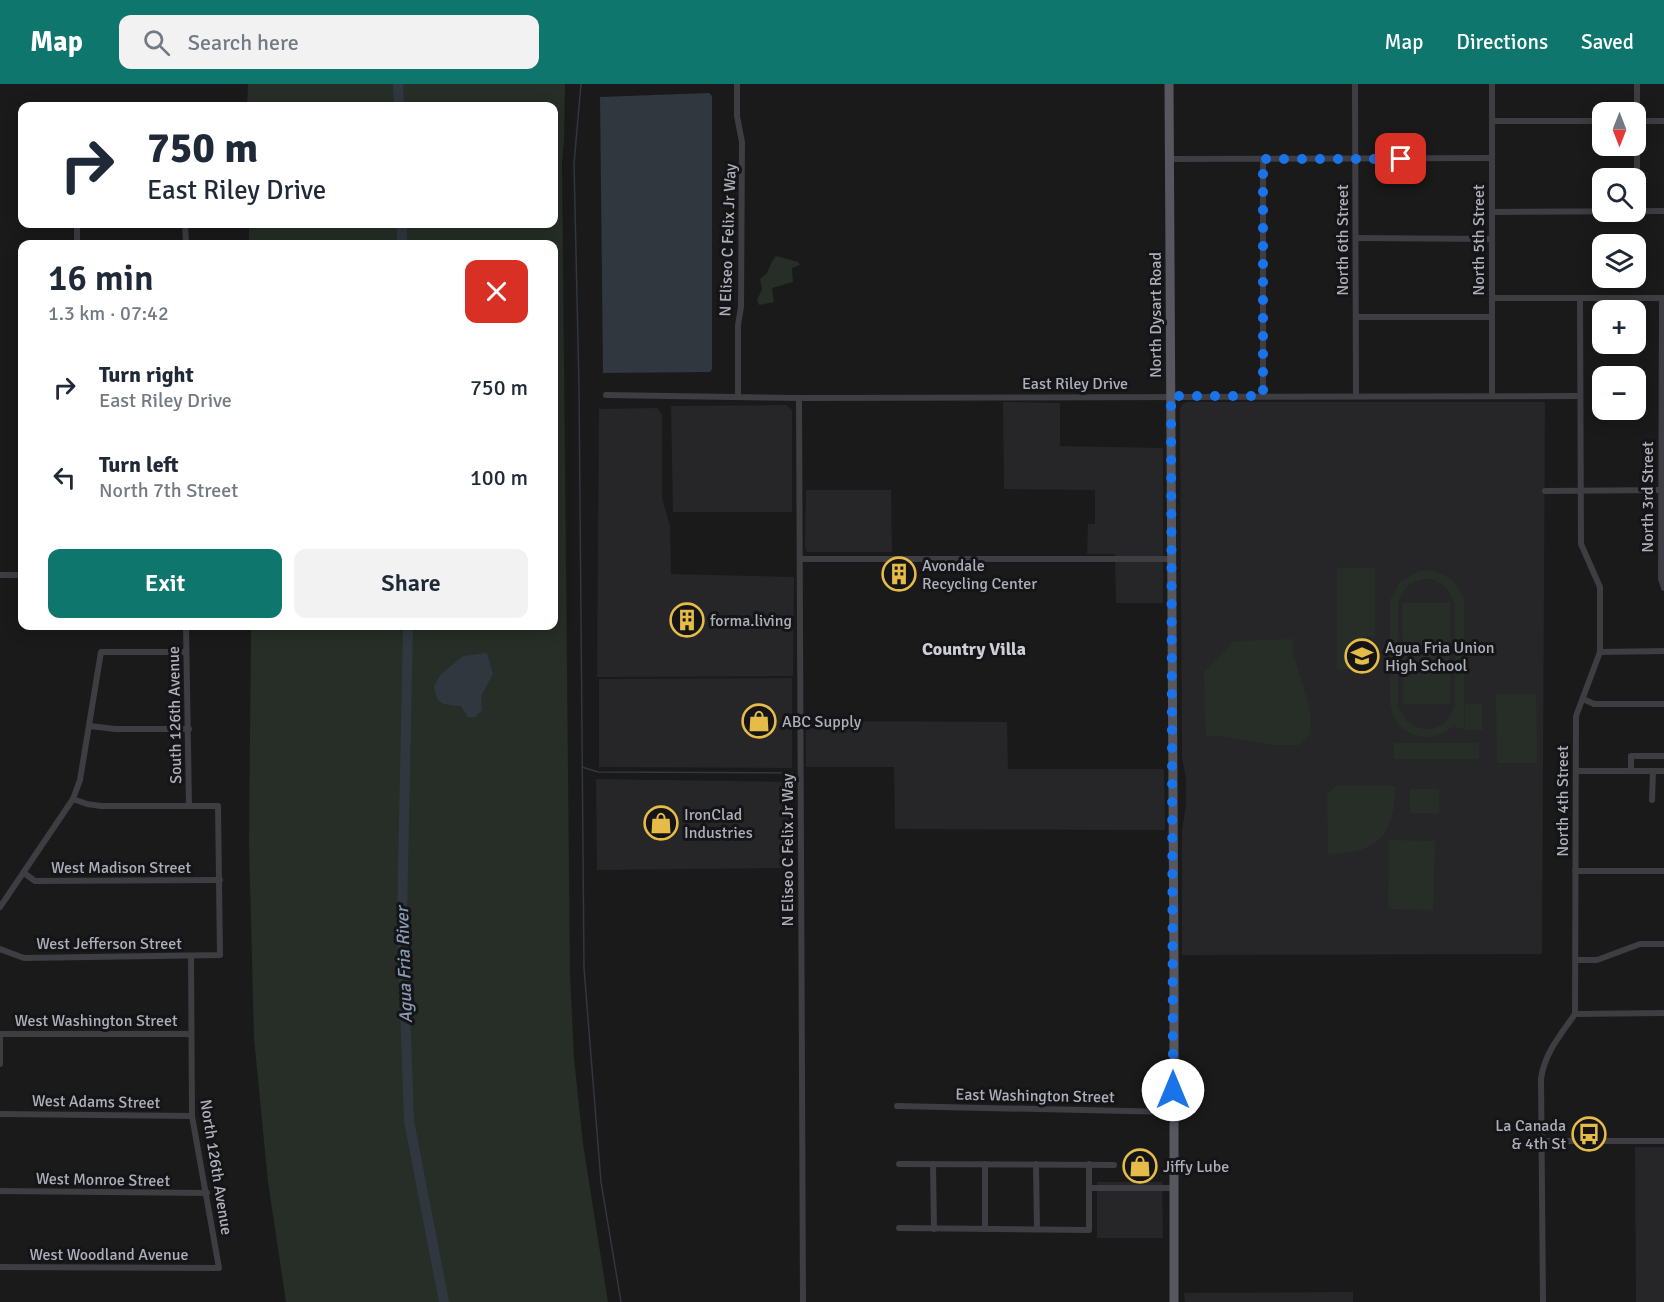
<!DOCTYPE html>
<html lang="en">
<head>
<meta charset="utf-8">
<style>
	:root { --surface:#fff; --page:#f2f2f3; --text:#1f2937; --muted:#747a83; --accent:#0f766e }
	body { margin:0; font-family:Signika,sans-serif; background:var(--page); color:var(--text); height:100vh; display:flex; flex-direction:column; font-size:22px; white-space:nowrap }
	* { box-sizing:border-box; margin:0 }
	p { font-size:20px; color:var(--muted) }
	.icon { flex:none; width:33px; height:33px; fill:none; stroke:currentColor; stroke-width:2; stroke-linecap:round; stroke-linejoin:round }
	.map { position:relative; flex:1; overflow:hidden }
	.sheet { position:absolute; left:18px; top:156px; width:540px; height:390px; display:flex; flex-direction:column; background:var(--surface); border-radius:12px; box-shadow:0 3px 15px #0003 }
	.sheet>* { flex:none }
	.top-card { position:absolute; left:18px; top:18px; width:540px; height:126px; border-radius:12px; box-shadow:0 3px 15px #0003; background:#fff; color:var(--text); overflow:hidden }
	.needle { width:39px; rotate:180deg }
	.controls { position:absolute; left:1592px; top:18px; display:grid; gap:12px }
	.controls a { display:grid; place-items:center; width:54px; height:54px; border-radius:12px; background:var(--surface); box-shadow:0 3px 15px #0003; font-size:30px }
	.pin { position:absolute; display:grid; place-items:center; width:51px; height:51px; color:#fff; margin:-26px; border-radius:12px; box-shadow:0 3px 9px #0006 }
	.me { position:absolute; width:66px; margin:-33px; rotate:0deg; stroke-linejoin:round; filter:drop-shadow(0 0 4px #0008) }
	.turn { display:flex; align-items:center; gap:21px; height:126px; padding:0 30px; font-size:27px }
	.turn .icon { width:78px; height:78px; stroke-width:2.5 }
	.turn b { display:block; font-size:42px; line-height:51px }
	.round { display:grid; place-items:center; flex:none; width:63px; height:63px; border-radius:12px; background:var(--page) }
	.head { display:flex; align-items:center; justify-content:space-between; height:102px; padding:0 30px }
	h1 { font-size:36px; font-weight:600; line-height:45px }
	.action { display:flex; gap:12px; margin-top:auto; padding:12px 30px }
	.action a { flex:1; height:69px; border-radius:12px; background:var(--accent); color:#fff; font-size:24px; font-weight:600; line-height:69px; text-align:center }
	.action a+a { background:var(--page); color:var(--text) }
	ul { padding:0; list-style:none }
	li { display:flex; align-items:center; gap:18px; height:90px; padding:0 30px }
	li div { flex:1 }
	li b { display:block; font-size:22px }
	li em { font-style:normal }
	header { display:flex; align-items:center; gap:36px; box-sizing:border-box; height:84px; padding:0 30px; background:var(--accent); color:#fff }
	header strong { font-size:28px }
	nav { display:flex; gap:33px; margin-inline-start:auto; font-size:21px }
	.search { width:420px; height:54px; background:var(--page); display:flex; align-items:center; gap:15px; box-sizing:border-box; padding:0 21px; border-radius:12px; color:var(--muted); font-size:22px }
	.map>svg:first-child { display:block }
</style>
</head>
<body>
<header>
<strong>Map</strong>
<div class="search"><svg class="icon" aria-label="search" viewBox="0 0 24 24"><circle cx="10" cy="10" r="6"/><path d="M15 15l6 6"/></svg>Search here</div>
<nav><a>Map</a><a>Directions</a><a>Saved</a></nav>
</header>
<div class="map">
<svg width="1664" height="1218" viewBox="0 0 1664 1218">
	<rect width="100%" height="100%" fill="#1a1a1b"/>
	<g fill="#262628">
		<polygon points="1003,318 1060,319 1060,362 1163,364 1163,519 1116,519 1115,470 1087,470 1088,440 1095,440 1095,406 1004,405"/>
		<polygon points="1187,318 1545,318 1542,870 1182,871 1182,746 1186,721 1186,695 1182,673 1180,325 1182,320"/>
		<polygon points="786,321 792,326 792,428 673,428 671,322"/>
		<polygon points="658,324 662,331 662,414 670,442 671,490 794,493 793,592 597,593 599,325"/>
		<polygon points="806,406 891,406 892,468 807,468 805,463"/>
		<polygon points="792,594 792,684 599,683 599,595"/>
		<polygon points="806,637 1007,638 1008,685 1164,685 1165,746 895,745 894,683 806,683"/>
		<polygon points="596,695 789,698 789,784 597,786"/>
		<polygon points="1635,1063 1664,1063 1664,1218 1636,1218"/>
		<polygon points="1097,1098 1162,1098 1163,1154 1097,1154"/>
		<polygon points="1353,1208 1353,1218 1185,1218 1184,1209"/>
	</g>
	<g fill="#262e27" fill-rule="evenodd">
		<polygon points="248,0 565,0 564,56 562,79 570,891 574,974 583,1060 608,1218 286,1218 268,1098 254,954 249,761 251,542 554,542 554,160 249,160 249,140 554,140 554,22 247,22"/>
		<polygon points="776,172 798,178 800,181 792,184 793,198 772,204 774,218 759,221 757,216 762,205 760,195 767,189 772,177"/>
		<polygon points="1337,484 1375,484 1375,552 1363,552 1363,585 1337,585"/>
		<path d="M1419 487C1440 485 1460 496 1464 518V644H1456L1455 640C1432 665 1393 652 1390 618V516L1400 498ZM1432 495 1446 503 1455 519V617C1451 652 1410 655 1398 622V523C1400 504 1414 494 1432 495Z"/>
		<polygon points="1402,519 1450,519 1450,620 1403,620"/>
		<polygon points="1293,555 1293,569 1310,625 1311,649 1300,661 1274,661 1219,652 1206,652 1204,588 1234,557"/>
		<polygon points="1496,610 1536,610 1537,679 1497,679"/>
		<rect x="1465" y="620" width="17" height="26"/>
		<rect x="1394" y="659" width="85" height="16"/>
		<path d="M1336 702H1395C1395 751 1377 770 1328 770L1327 711Z"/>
		<rect x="1410" y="705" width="29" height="24"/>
		<polygon points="1389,756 1435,757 1433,826 1388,825"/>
	</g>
	<g fill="#30373f">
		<polygon points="709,9 712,12 712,285 710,288 603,289 600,13"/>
		<path d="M487 569 493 590 481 612 482 626 475 633H468L461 622C442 620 437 622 434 602L441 590 463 572Z"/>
	</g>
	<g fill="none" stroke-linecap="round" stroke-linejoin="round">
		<g stroke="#30373f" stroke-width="1.5">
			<polyline points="581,0 574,80 579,301 584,884 601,1098 621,1218"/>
			<polyline points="582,683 598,688 793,689"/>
		</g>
		<g stroke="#30373f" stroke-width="10">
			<polyline points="398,0 399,22"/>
			<polyline points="402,140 402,160"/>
			<polyline points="408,542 402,835 409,1037 444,1218"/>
		</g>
		<g stroke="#3d3d42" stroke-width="6">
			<polyline points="737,0 737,32 742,58 741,223 738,241 738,313"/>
			<polyline points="1355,0 1356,312"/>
			<polyline points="1492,0 1492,312"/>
			<polyline points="1492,37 1602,37"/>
			<polyline points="1636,37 1664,37"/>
			<polyline points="1170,75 1492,74"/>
			<polyline points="1492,128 1664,127"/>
			<polyline points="1637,128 1637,0"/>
			<polyline points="77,140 77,160"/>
			<polyline points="185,140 186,160"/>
			<polyline points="1356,154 1492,155"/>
			<polyline points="1492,214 1664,214"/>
			<polyline points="1662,214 1661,495 1664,504"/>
			<polyline points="1356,233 1492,233"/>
			<polyline points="606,311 799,314 1580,312"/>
			<polyline points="1263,312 1263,75"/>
			<polyline points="799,314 803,1218"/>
			<polyline points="1545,407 1663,406"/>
			<polyline points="800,475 1171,475"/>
			<polyline points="0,491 22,491"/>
			<polyline points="186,542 189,721"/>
			<polyline points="1600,568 1664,567"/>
			<polyline points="1583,615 1594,620 1664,620"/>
			<polyline points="90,642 115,645 189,645"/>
			<polyline points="1576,687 1664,687"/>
			<polyline points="1631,687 1631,672 1664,672"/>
			<polyline points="1652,716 1653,687"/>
			<polyline points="1575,787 1664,787"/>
			<polyline points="24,789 35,797 220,796"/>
			<polyline points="0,823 73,715 80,696 101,568 186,568"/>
			<polyline points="0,865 24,874 220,871 218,722 101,722 87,720 73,715"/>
			<polyline points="1576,876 1597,876 1640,860 1664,860"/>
			<polyline points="1575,930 1664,929"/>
			<polyline points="0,980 0,950 191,950"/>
			<polyline points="897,1022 1173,1028"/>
			<polyline points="0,1030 192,1032"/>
			<polyline points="1542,1057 1664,1057"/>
			<polyline points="899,1080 1114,1081"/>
			<polyline points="933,1080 934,1145"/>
			<polyline points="985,1080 985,1145"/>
			<polyline points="1036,1080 1037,1145"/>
			<polyline points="1090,1104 1173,1104"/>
			<polyline points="0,1107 207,1109"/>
			<polyline points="899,1144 1089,1146 1089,1080"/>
			<polyline points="0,1183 219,1184 192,1032 191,872"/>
			<path d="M1543 1218 1541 995C1544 970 1561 950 1575 930L1576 632 1600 568V503L1581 460 1580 214"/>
		</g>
		<polyline stroke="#57585f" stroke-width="9" points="1169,0 1174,887 1174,1218"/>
	</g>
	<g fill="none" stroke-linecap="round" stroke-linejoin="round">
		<polyline stroke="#1a73e8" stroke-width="10" stroke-dasharray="0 18" points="1173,1006 1171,312 1263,312 1263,75 1401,75"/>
	</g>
	<defs>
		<symbol id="building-ring" viewBox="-11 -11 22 22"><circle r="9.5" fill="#151417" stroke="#e5bc48" stroke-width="1.5"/><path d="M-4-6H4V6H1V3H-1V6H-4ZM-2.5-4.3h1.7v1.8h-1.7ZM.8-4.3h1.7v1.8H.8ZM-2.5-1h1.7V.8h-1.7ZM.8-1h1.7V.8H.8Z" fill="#e5bc48"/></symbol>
		<symbol id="school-ring" viewBox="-11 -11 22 22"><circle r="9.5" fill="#151417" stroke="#e5bc48" stroke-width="1.5"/><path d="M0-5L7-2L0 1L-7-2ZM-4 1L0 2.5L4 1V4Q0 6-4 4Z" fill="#e5bc48"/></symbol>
		<symbol id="shop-ring" viewBox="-11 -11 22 22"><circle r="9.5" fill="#151417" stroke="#e5bc48" stroke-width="1.5"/><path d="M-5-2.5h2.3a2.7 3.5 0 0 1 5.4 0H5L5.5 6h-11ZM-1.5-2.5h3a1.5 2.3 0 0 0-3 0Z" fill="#e5bc48"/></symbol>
		<symbol id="bus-ring" viewBox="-11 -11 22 22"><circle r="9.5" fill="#151417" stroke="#e5bc48" stroke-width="1.5"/><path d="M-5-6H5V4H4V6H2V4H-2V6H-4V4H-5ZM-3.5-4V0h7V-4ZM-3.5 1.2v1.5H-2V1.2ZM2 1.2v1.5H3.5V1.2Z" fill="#e5bc48"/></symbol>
	</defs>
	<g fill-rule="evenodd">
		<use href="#building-ring" x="880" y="471" width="38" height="38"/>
		<use href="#building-ring" x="668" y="517" width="38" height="38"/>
		<use href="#school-ring" x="1343" y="553" width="38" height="38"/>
		<use href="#shop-ring" x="740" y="618" width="38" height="38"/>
		<use href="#shop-ring" x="642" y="720" width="38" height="38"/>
		<use href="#bus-ring" x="1570" y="1031" width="38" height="38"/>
		<use href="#shop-ring" x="1121" y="1063" width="38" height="38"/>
	</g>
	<g text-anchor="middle" stroke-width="6" stroke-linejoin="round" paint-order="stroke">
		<g font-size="16" fill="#adb0ba" stroke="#151417">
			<text transform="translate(727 156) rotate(-88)" y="6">N Eliseo C Felix Jr Way</text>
			<text transform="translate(1342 156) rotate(-90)" y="6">North 6th Street</text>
			<text transform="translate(1478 156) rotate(-90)" y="6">North 5th Street</text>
			<text transform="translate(1155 231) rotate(-90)" y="6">North Dysart Road</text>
			<text x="1075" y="305">East Riley Drive</text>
			<text transform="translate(1647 413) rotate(-90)" y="6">North 3rd Street</text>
			<text transform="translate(174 631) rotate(-91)" y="6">South 126th Avenue</text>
			<text transform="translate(1562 717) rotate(-90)" y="6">North 4th Street</text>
			<text transform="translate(787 766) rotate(-90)" y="6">N Eliseo C Felix Jr Way</text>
			<text x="121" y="789">West Madison Street</text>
			<text x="109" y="865">West Jefferson Street</text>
			<text x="96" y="942">West Washington Street</text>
			<text transform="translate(1035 1011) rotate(1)" y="6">East Washington Street</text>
			<text transform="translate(96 1017) rotate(1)" y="6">West Adams Street</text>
			<text transform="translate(217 1083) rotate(81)" y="6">North 126th Avenue</text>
			<text transform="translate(103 1095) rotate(1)" y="6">West Monroe Street</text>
			<text x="109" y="1176">West Woodland Avenue</text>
		</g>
		<g font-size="16" fill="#adb0ba" stroke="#151417" text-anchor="start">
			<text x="922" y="487">Avondale<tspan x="922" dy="18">Recycling Center</tspan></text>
			<text x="710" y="542">forma.living</text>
			<text x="1385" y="569">Agua Fria Union<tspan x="1385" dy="18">High School</tspan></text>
			<text x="782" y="643">ABC Supply</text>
			<text x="684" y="736">IronClad<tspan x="684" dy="18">Industries</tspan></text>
			<text x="1566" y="1047" text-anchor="end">La Canada<tspan x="1566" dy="18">&amp; 4th St</tspan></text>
			<text x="1163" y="1088">Jiffy Lube</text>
		</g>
		<g font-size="18" font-weight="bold" fill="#cecfd6" stroke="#151417">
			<text x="974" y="571">Country Villa</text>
		</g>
		<g font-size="18" font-style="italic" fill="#879bb2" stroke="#151417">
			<text transform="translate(404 881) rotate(-92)" y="6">Agua Fria River</text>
		</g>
	</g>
</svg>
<div class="controls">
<a><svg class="needle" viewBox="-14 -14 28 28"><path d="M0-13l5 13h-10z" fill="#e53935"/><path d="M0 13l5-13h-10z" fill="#747a83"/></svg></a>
<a><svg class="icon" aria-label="search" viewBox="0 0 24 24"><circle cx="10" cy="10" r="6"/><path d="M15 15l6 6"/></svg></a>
<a><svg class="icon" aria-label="layers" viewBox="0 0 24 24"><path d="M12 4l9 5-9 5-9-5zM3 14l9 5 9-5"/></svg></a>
<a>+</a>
<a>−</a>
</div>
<div class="pin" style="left:1401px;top:75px;background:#d93025"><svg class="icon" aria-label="arrive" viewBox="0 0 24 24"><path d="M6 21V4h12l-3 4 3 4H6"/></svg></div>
<svg class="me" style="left:1173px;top:1006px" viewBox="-20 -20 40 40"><circle r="19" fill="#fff"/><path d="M0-13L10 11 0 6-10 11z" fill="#1a73e8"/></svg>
<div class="top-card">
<div class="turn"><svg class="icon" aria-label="right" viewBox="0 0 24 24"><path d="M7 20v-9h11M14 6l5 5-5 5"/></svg><div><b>750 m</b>East Riley Drive</div></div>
</div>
<section class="sheet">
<div class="head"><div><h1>16 min</h1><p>1.3 km · 07:42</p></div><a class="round" style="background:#d93025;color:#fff"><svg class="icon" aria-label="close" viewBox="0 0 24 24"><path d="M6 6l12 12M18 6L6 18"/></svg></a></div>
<ul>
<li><svg class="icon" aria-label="right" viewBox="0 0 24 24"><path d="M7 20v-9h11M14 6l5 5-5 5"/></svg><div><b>Turn right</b><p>East Riley Drive</p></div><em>750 m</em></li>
<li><svg class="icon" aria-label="left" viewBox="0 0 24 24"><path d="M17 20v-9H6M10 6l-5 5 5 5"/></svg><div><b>Turn left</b><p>North 7th Street</p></div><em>100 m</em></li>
</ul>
<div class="action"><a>Exit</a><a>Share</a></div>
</section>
</div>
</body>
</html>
